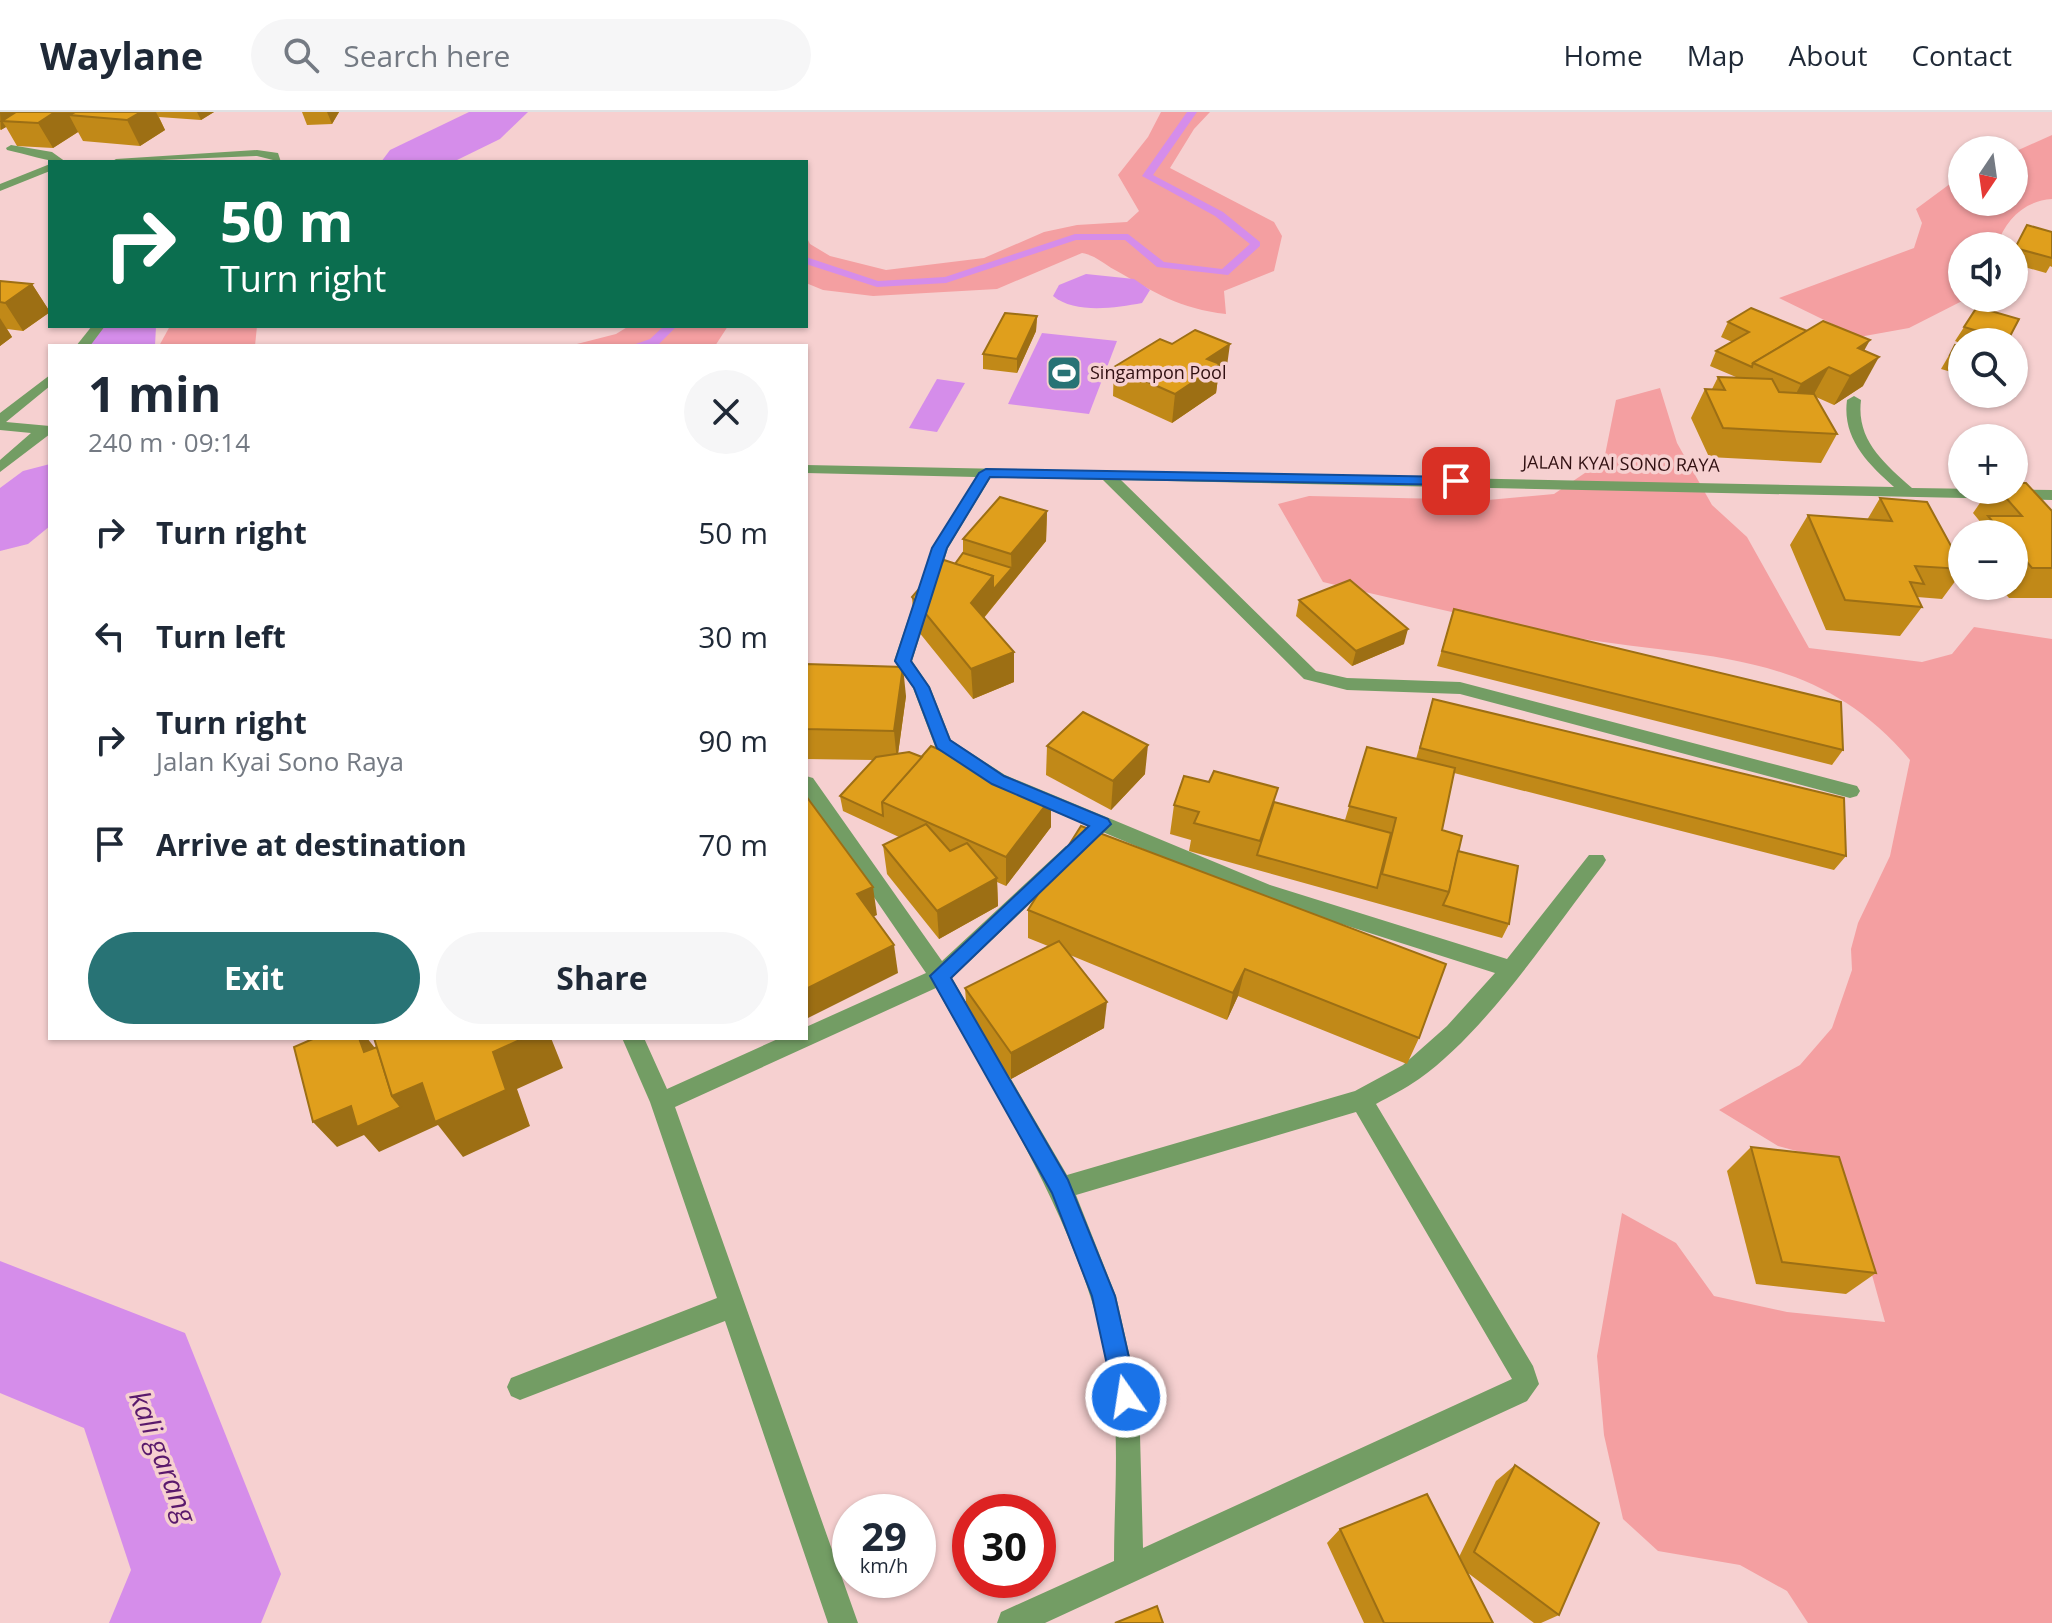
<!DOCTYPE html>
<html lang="en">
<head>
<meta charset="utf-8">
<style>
	:root { --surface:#fff; --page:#f6f6f7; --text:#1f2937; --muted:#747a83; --line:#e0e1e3; --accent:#287375 }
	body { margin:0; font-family:"Open Sans",sans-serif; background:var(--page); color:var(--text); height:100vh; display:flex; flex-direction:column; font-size:30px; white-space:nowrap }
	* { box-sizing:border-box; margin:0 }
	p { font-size:26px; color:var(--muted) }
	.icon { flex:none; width:44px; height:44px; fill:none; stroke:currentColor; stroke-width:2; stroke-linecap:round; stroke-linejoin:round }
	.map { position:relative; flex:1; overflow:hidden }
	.details { position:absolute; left:48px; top:232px; width:760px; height:696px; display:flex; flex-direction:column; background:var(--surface); border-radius:0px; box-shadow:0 2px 6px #0004 }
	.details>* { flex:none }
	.banner { position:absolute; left:48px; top:48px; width:760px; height:168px; border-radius:0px; box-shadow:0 2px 6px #0004; background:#0b6e4f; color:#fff; overflow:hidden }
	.needle { width:52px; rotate:193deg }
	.controls { position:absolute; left:1948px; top:24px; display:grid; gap:16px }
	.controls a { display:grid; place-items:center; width:80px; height:80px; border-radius:50%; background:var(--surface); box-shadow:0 2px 6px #0004; font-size:40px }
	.speed { position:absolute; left:832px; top:1382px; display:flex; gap:16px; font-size:40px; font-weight:700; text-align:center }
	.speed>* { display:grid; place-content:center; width:104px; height:104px; border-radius:50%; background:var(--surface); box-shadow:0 2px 6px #0004; line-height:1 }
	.speed small { font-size:20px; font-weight:400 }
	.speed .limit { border:12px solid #d22; background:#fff; color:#111 }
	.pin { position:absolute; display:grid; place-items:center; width:68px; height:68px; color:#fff; margin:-34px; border-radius:16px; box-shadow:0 4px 12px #0006 }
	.me { position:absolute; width:88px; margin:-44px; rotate:347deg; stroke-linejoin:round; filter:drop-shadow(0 0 6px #0008) }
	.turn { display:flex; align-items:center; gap:28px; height:168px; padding:0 40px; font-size:36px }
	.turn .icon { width:104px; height:104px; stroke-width:2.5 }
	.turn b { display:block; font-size:56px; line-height:68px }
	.round { display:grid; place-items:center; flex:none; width:84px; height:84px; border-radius:42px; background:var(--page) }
	.headline { display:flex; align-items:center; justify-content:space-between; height:136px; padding:0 40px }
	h1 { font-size:48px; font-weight:700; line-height:60px }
	.action { display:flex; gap:16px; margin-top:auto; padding:16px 40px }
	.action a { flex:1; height:92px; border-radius:48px; background:var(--accent); color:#fff; font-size:32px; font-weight:700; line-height:92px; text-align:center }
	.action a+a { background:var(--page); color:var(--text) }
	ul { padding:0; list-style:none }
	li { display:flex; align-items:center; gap:24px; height:104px; padding:0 40px }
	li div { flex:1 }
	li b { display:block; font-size:30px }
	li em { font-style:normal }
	header { display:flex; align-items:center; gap:48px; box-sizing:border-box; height:112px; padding:0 40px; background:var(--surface); border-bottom:2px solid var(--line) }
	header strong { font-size:38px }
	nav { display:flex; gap:44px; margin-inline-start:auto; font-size:28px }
	.search { width:560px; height:72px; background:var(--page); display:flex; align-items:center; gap:20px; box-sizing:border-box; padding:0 28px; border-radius:44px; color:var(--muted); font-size:30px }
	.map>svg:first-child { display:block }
</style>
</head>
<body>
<header>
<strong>Waylane</strong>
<div class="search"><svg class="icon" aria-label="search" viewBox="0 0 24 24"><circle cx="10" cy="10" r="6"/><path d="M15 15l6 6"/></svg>Search here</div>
<nav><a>Home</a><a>Map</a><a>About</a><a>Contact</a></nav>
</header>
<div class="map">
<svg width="2052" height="1511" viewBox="0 0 2052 1511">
	<rect width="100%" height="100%" fill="#f6d0d0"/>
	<g fill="#f49fa1">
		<path d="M1161 0H1210L1194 17 1170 56 1274 110 1282 124 1274 159 1224 179 1226 202C1180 197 1154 180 1115 158 1102 151 1097 144 1082 141L997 177 873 184 823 178 806 171V124L810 132 830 144 886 158 984 146 1044 120 1077 113 1127 110 1139 99 1118 63 1148 25Z"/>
		<path d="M2052 23V87C2024 89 2005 108 1997 134H1962V186H1968L1909 216 1859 225 1779 186 1914 136 1922 111 1916 97 1962 63V90H2014V40Z"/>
		<polygon points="170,214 257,214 255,234 159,234"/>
		<polygon points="629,214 728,214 715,234 569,234 616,222"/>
		<path d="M1660 276 1677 331 1712 393 1747 425 1809 536 1922 550 1952 542 1974 515 2052 527V1511H1808L1787 1479 1740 1453 1658 1439 1623 1407 1604 1323 1597 1244 1622 1101 1676 1131 1714 1184 1787 1200 1885 1210 1841 1051 1778 1034 1719 998 1800 953 1832 916 1852 858 1851 837 1858 811 1890 744 1910 648C1811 530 1691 549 1555 522 1477 507 1400 488 1323 470L1278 392 1309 384 1488 388 1554 382 1604 348 1616 288Z"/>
	</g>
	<g fill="#d58dea">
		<path d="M1086 162 1134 167 1150 178 1142 191C1115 196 1075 202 1053 184L1059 173Z"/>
		<polygon points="1042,221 1117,229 1089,302 1008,292"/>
		<polygon points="937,267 965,271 937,320 909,316"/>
	</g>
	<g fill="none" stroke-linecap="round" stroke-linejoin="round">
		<g fill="#d58dea" fill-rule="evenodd">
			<polygon points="1187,0 1197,0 1153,63 1223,100 1260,130 1260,134 1228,163 1157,155 1125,128 1076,128 946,171 877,175 806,152 806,145 878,169 945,165 1075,122 1128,122 1164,150 1222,157 1250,132 1215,104 1142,64"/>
			<polygon points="664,214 677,214 658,233 630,234 650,227"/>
		</g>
		<g fill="#d58dea" fill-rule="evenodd">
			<polygon points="469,0 528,0 500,27 453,50 381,50 390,38"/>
			<polygon points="90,214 156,214 155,234 87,234"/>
			<polygon points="50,352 50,414 28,432 0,439 0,376 23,359"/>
			<polygon points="0,1149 185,1221 281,1462 261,1511 109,1511 131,1458 84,1316 0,1281"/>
		</g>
		<g fill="#739d64" fill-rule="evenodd">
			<path d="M11 33 52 40 66 50C48 50 26 42 7 38L6 36Z"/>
			<polygon points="257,38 278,41 281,50 257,44 111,50 116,47"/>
			<polygon points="50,52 50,59 0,79 0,72"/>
			<polygon points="92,214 105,214 90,234 76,234"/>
			<polygon points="50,263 50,274 6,310 50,314 50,322 0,360 0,348 31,321 0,318 0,301"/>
			<path d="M1854 284 1861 288C1856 328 1884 351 1912 376L2052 378V388L1121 368 1316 559 1347 566 1460 570 1857 674 1860 679 1857 684 1850 686 1460 582 1347 578 1304 567 1103 368 991 365 948 436 912 549 930 575 951 628 1005 663 1270 773 1507 847 1589 743H1603L1606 748 1603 753C1552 819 1486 920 1419 967 1405 977 1390 984 1376 992L1533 1254 1539 1272 1527 1289 1045 1511H997L1001 1500 1114 1449C1114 1396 1119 1337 1113 1285 1095 1137 1007 1003 936 876L675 995 858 1511H828L725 1209 520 1288 511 1284 507 1275 511 1266 717 1186 650 990 622 926H644L667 977 780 926H806V915L926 861 806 686V664L813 666 942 849 1066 734H1080L1083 739 1080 744 952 866 1067 1063 1355 979 1403 953 1447 914 1495 861 1257 785 991 673 936 637 913 576 894 549 932 436 976 365 806 361V353L1894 375C1867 351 1842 326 1847 288ZM1356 1000 1512 1267 1143 1436 1139 1285 1116 1184 1076 1083Z"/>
		</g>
	</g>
	<g fill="#c18918">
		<polygon points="0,0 214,0 201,8 159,5 165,18 140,34 83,29 78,20 53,36 17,34 6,15 0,18"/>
		<polygon points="302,0 339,0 332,12 307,13"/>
		<polygon points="2027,113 2052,120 2052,155 2050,154 2046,161 2014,152 2014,137"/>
		<polygon points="0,169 32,172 50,200 23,219 7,217 12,225 0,234"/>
		<polygon points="1977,195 2019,207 2006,230 1962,230 1962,232 1955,229"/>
		<polygon points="1037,204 1036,219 1017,261 983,257 983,242"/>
		<polygon points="1728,210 1807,219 1864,239 1863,274 1834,293 1816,285 1837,322 1821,351 1709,345 1691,306 1705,277 1712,277 1718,265 1736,265 1710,254 1716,239 1732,230 1721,225"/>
		<polygon points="1955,233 1962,235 1962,263 1941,257"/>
		<polygon points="1114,255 1226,261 1218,266 1216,281 1172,311 1113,284"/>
		<polygon points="1989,378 2014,378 2052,399 2052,486 2009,486 1999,474 2014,474 2014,422 1975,422 1982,412 1973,401"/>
		<polygon points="1880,386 1962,454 1962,460 1942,487 1917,485 1922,495 1900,524 1826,518 1790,433 1808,403 1867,408"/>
		<polygon points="1047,399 1046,429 984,506 1014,540 1014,570 973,587 914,514 912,485 955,452 963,441 963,427"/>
		<polygon points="1299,488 1404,532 1352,554 1296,504"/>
		<polygon points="1454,497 1843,638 1832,653 1437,554"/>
		<polygon points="806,552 906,584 898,642 922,645 1051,686 1051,715 1006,774 997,770 998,794 939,827 887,762 883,733 899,725 843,699 840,684 873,648 806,647"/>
		<polygon points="1433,587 1846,744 1834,758 1454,661 1442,718 1458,739 1509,812 1502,826 1189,739 1191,728 1170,722 1174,693 1274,690 1345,708 1367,635 1416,647"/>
		<polygon points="1047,634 1145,662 1111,698 1046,663"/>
		<polygon points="1081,714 1419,926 1407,952 1238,884 1227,908 1070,843 1104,916 1011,967 967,903 965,876 1048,834 1028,826 1028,798"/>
		<polygon points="1751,1035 1876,1161 1846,1182 1756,1172 1727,1059"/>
		<polygon points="1515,1353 1559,1503 1541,1511 1534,1511 1468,1461 1493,1511 1364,1511 1327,1431 1340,1417 1459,1445 1496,1369"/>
	</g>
	<g fill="#9d6f14">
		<polygon points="0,0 36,0 2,9 6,15 1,18"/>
		<polygon points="55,0 108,0 69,3 78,20 53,36 38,11"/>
		<polygon points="141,0 156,0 165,18 140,34 127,8"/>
		<polygon points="197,0 214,0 201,8"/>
		<polygon points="327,0 339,0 332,12"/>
		<polygon points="32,172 50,200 23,219 5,191"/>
		<polygon points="1037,204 1036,219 1017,261 1017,247"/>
		<polygon points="0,206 12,225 0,234"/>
		<polygon points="1870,228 1854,257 1858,236"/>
		<polygon points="1230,232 1226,261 1218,266 1216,281 1172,311 1175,282 1207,247"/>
		<polygon points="1879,245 1863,274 1834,293 1850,264"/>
		<polygon points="1829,255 1813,284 1786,301 1801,272"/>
		<polygon points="1047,399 1046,429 1012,471 1011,442"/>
		<polygon points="1012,456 1012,471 972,520 971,491 993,464"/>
		<polygon points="1408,517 1404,532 1352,554 1356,539"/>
		<polygon points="1014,540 1014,570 973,587 971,557"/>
		<polygon points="903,555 906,584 897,649 894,619"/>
		<polygon points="1148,633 1145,662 1111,698 1113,669"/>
		<polygon points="1051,686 1051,715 1006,774 1006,745"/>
		<polygon points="997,766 998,794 939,827 937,799"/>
		<polygon points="873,775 877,803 862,810 857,782"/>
		<polygon points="894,833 898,861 806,907 806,877"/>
		<polygon points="1245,857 1238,884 1227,908 1233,881"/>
		<polygon points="1107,890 1104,916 1011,967 1011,941"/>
		<polygon points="359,926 367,926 375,936 364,940"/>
		<polygon points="524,926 551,926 563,956 517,977 530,1014 463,1045 438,1013 379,1040 364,1023 337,1035 313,1010 351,994 392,984"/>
	</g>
	<g fill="#e09f1c" stroke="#9d6f14" stroke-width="2">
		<polygon points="16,0 55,0 38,11 2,9"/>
		<polygon points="75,0 141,0 127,8 69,3"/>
		<polygon points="2027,113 2052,120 2052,146 2015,136"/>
		<polygon points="0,169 32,172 5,191 0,190"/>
		<polygon points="1977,195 2019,207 2008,228 1964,215"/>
		<polygon points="1751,196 1807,219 1753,251 1752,255 1716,239 1749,220 1728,210"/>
		<polygon points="1005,201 1037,204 1017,247 983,242"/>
		<polygon points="1823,209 1870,228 1858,236 1879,245 1850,264 1829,255 1801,272 1753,251"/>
		<polygon points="1195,218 1230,232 1207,247 1220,252 1175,282 1114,255 1160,227 1172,232"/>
		<polygon points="1955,233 1962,235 1962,246 1950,243"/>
		<polygon points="1718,265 1772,267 1779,280 1814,282 1837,322 1723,316 1705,277 1725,278"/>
		<polygon points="2014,371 2026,371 2052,399 2052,456 2032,456 2014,435 2014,422 2003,422 1988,404 2022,404 1999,378 2014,378"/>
		<polygon points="1000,385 1047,399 1011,442 963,427"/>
		<polygon points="1880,386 1927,390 1962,454 1962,457 1915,454 1924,472 1910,470 1922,495 1845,488 1808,403 1892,409"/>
		<polygon points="963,441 1012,456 993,478 993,464 955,452"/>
		<polygon points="944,448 993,464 971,491 1014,540 971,557 912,485"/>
		<polygon points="1350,468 1408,517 1356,539 1299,488"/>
		<polygon points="1454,497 1841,590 1843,638 1442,539"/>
		<polygon points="806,552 903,555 894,619 806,617"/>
		<polygon points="1433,587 1844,686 1846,744 1420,636"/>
		<polygon points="1083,600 1148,633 1113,669 1047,634"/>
		<polygon points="931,634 1051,686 1006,745 882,690"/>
		<polygon points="1367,635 1455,656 1442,718 1462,724 1449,780 1382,762 1396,706 1349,694"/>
		<polygon points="909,640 922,645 882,690 883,704 840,684 876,645"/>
		<polygon points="1214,659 1278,676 1260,729 1194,711 1199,700 1174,693 1184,664 1209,670"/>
		<polygon points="806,684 873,775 857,782 894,833 806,877"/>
		<polygon points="1274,690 1391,721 1377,776 1257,743"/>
		<polygon points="926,712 950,739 967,731 997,766 937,799 883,733"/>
		<polygon points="1081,714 1446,852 1419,926 1245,857 1233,881 1028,798"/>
		<polygon points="1458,739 1518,754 1509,812 1443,793 1449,780"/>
		<polygon points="1059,829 1107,890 1011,941 965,876"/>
		<polygon points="315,926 359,926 364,940 377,935 392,984 401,995 357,1015 351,994 313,1010 294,935"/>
		<polygon points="374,926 524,926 493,940 506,978 435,1010 422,971 392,984"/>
		<polygon points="1751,1035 1839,1045 1876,1161 1782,1150"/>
		<polygon points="1515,1353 1599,1411 1559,1503 1474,1440"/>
		<polygon points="1427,1382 1493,1511 1384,1511 1340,1417"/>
		<polygon points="1157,1494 1163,1511 1115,1511"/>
	</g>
	<polygon fill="#1a73e8" stroke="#114b97" stroke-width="2" points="986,357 1456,365 1463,369 1456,373 990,365 947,436 911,549 929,575 950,628 1004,664 1108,707 1111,712 951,866 1068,1068 1115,1184 1138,1285 1134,1293 1126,1297 1117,1293 1114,1285 1092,1184 1052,1081 930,864 1089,714 992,672 937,636 914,576 895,549 932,436 979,361"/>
	<defs>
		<symbol id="stadium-square" viewBox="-11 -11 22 22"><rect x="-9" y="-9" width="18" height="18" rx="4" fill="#287375" stroke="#f6d0d0"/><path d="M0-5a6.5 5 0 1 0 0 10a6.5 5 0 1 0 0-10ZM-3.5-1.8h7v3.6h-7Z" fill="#fff"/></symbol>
	</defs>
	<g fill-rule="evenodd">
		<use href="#stadium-square" x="1044" y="241" width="40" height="40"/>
	</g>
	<g text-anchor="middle" stroke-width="7" stroke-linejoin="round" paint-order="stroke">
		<g font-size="18" fill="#300f11" stroke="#f6d0d0" text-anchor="start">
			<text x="1090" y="267">Singampon Pool</text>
		</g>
		<g font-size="18" fill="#300f11" stroke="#f6d0d0">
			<text transform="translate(1621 352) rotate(1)" y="6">JALAN KYAI SONO RAYA</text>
		</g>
		<g font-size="28" font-style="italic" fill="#5a196c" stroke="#f6d0d0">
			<text transform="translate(163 1345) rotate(69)" y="10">kali garang</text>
		</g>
	</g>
</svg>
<div class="controls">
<a><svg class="needle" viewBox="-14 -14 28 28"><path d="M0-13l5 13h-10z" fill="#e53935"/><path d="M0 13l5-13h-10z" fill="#747a83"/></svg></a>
<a><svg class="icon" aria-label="sound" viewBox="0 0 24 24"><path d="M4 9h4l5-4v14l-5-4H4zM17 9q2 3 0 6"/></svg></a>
<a><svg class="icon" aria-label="search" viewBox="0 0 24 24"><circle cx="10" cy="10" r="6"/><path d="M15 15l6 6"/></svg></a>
<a>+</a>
<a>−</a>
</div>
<div class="speed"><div>29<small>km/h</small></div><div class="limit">30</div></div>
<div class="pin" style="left:1456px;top:369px;background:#d93025"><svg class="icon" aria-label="arrive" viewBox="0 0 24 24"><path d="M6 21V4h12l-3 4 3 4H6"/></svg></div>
<svg class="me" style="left:1126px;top:1285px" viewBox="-20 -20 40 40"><circle r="17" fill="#1a73e8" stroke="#fff" stroke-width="3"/><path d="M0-11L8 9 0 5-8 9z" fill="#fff"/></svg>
<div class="banner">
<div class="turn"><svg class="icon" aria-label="right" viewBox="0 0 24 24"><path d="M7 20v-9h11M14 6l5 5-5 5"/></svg><div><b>50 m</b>Turn right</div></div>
</div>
<section class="details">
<div class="headline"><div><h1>1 min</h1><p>240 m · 09:14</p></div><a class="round"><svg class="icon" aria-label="close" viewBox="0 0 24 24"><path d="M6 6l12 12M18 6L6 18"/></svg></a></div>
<ul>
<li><svg class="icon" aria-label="right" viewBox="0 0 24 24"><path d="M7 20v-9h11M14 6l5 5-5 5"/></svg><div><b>Turn right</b></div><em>50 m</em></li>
<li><svg class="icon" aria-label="left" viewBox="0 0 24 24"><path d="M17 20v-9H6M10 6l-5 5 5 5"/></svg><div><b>Turn left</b></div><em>30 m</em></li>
<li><svg class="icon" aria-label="right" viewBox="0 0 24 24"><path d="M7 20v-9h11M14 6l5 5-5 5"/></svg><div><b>Turn right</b><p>Jalan Kyai Sono Raya</p></div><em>90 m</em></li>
<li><svg class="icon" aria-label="arrive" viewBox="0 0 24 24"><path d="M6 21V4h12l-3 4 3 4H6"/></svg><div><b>Arrive at destination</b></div><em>70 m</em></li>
</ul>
<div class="action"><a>Exit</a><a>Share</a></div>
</section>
</div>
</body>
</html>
